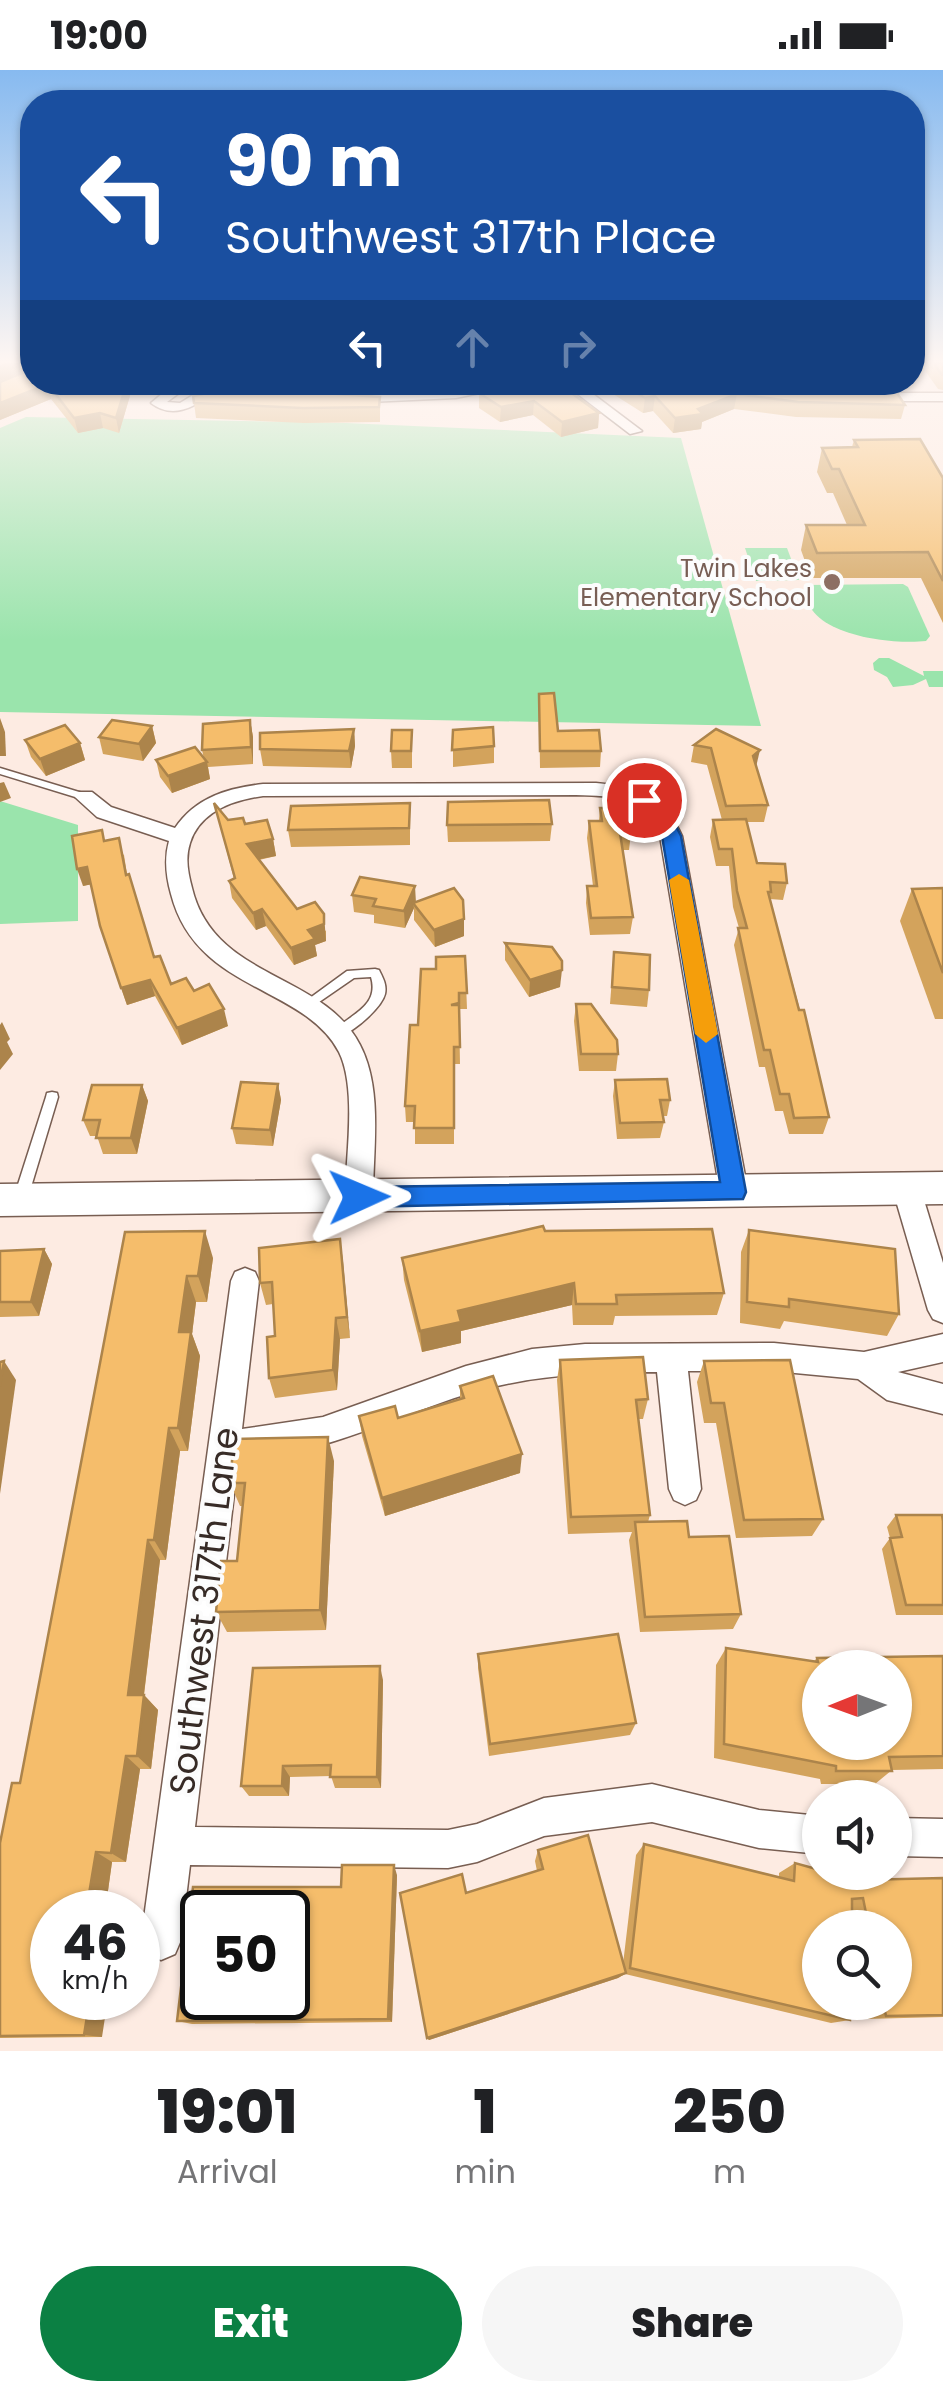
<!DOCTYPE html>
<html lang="en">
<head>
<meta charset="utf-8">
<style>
	:root { --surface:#fff; --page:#f6f6f6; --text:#202124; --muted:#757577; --accent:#0b8043 }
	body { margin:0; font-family:Poppins,sans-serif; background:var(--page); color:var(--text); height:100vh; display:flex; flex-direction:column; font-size:38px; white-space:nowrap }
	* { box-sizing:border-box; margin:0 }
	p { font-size:32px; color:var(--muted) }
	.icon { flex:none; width:55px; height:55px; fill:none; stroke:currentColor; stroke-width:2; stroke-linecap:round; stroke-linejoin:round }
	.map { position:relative; height:1981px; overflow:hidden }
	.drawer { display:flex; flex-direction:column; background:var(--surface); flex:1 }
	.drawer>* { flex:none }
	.banner { position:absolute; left:20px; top:20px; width:905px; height:305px; border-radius:40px; box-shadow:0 2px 8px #0004; background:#1a4fa0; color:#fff; overflow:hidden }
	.needle { width:65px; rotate:269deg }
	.tools { position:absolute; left:802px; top:1580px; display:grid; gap:20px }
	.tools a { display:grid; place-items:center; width:110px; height:110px; border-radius:50%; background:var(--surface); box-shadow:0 2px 8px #0004; font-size:50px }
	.speed { position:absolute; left:30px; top:1820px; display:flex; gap:20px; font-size:50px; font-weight:700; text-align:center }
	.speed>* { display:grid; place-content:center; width:130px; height:130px; border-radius:50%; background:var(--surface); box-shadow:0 2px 8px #0004; line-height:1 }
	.speed small { font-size:25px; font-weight:400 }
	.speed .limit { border:5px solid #111; border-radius:15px; background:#fff; color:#111 }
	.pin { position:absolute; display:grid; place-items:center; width:85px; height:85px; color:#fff; margin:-42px; border:5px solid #fff; border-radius:50%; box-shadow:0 2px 10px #0007 }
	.me { position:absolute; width:110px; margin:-55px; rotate:89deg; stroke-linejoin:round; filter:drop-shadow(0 0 8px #0008) }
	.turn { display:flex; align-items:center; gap:35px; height:210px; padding:0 40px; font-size:45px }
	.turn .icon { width:130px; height:130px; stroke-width:2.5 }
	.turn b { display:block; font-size:70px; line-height:85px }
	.lanes { display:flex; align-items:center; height:95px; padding:0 40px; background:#0003; justify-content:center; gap:50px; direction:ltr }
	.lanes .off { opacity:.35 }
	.eta { display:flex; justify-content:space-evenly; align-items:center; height:170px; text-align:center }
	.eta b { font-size:60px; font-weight:800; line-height:70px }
	.cta { display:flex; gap:20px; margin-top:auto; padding:20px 40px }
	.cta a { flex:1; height:115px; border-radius:60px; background:var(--accent); color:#fff; font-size:40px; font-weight:800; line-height:115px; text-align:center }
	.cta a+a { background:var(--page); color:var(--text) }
	.status { display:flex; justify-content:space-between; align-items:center; height:70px; padding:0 50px; background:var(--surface); direction:ltr }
	.status svg { height:28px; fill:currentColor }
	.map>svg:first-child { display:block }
</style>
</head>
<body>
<div class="status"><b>19:00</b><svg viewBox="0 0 49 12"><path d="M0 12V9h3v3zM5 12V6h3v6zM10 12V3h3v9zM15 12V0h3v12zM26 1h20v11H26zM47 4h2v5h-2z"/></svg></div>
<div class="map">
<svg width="943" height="1981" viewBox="0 0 943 1981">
	<rect width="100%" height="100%" fill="#fdebe2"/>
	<g fill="#9ae4ac">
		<polygon points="26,347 346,353 681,368 761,656 0,642 0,358"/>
		<polygon points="745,478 787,478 799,510 756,511"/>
		<path d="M903 514 908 517 930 566 926 571C891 575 799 565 806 515Z"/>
		<polygon points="879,588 889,588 924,606 923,601 943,601 943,617 929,617 926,609 913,615 893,617 887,607 874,600 873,593"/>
		<polygon points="0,731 78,755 78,851 0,854"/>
	</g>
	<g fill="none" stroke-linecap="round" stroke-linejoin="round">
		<defs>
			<g id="service">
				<polygon points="0,698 89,725 90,727 85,730 0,704"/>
				<path d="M375 899 379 900C383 908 387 915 385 924 382 937 355 961 342 965 339 966 336 965 334 965L332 962C349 945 380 937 371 907L354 908 309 939 305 940 299 936 347 901Z"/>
				<polygon points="52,1022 57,1023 58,1027 28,1127 26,1131 21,1133 16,1131 14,1127 46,1027 47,1023"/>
			</g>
			<g id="minor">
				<path d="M147 312H188L254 324 247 328 212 324C193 338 172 349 151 333L169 318ZM183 320 198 322 180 333 167 332Z"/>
				<polygon points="500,312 533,312 456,328 347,333 340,329 347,325 456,320"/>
				<polygon points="562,312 577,312 642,361 630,364"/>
				<polygon points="943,323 943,331 869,331 862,327 869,323"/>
				<path d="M596 713C638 717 664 726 682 766L748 1122 744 1130 734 1133 724 1130 720 1122 660 766C644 727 614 726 576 725L263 726C234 730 200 741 190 773 185 788 188 803 192 818 214 910 323 902 360 975 383 1019 373 1079 373 1127L369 1135 359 1138 349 1135 345 1127C346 1087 357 1018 339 982 304 915 196 922 171 824 166 806 164 789 169 771L97 747 75 727 78 722H92L111 737 175 758C196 727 228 718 263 714Z"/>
				<polygon points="906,1106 916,1109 920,1117 943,1193 943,1253 933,1249 928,1240 892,1117 896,1109"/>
				<path d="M245 1198 255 1202 259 1211 242 1359 323 1347 466 1296 532 1279 585 1274 774 1273 864 1282 943 1264V1292L898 1302 943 1314V1344L887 1330 858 1309 774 1301H688L701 1419 696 1430 685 1435 674 1430 669 1419 657 1302C591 1302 530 1305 467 1324 390 1348 320 1386 238 1390L195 1757 448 1760 477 1754 544 1728 652 1714 759 1740 820 1746V1784L759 1778 652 1752 544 1766 477 1792 448 1798 190 1795 181 1870 175 1884 161 1890 147 1884 141 1870 231 1211 235 1202Z"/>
				<polygon points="895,1748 943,1749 943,1787 895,1786"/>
			</g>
			<polygon id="secondary" points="943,1102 943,1134 0,1146 0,1114"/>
		</defs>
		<use href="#service" stroke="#785e52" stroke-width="3"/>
		<use href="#minor" stroke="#785e52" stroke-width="3"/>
		<use href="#secondary" stroke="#785e52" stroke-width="3"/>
		<use href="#service" fill="#fff" fill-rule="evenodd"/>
		<use href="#minor" fill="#fff" fill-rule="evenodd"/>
		<use href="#secondary" fill="#fff" fill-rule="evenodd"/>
	</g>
	<g fill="#d3a35c">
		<polygon points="0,293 32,293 32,312 134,312 119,363 103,358 78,363 51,329 0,350 0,312 22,303"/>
		<polygon points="928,293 943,293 943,320 938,319 926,302"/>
		<polygon points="234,312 384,312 300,319"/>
		<polygon points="521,312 599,343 598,358 561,367 533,345 500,352 479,338 479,323"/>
		<polygon points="594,312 883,312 882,319 808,318 905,335 901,349 796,347 734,339 702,352 701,359 673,363 653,341 643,343"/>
		<polygon points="193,326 380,327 380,352 304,353 196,348"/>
		<polygon points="854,370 943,408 943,553 921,508 811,508 801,480 806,455 847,455 833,423 827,423 817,402 822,378 852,377"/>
		<polygon points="539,624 558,661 601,681 600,697 540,698"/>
		<polygon points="250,650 253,667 253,694 208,697 210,709 172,723 160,707 156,690 204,689 202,680"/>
		<polygon points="152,656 156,673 143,691 103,684 99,667"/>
		<polygon points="354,659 355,676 351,698 263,696 260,679"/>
		<polygon points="716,659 756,697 768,735 764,752 747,752 757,793 787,813 783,830 770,829 829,1047 823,1064 789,1064 783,1041 775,1041 765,997 759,997 734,875 739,858 733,837 729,796 716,796 710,767 713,750 722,750 707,695 691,692 694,675"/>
		<polygon points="412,660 412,698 392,698 391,681"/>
		<polygon points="453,660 494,676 494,693 453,697"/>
		<polygon points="25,670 80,673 85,690 46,706 31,687"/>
		<polygon points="214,733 228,750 245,754 273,769 276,786 259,790 297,839 326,861 326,871 315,875 317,886 294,895 266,856 256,860 232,828 229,811 234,809"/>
		<polygon points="410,733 410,775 291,777 288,760"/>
		<polygon points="600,738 631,763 629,780 623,780 633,847 630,864 590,865 586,833 587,816 593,816 587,768 589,751 599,751"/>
		<polygon points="552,754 550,771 448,772 447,755"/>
		<polygon points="105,771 124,785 127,804 154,887 171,914 194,921 228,956 182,975 155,926 127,935 100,856 91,814 83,816"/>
		<polygon points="943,818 943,949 935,949 900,851 912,819"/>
		<polygon points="352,825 416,832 464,866 435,877 414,850 414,838 405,858 374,853 374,845 354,842"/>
		<polygon points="505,873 560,917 529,927 505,890"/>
		<polygon points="614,882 649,920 647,937 610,934"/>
		<polygon points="465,886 467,939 459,939 460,994 454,994 454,1074 415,1074 415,1052 406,1052 405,1036 436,899"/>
		<polygon points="576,934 618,984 616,1001 579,1001 574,951"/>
		<polygon points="615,1010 670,1030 667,1046 663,1046 664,1052 660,1068 617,1069 613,1026"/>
		<polygon points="278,1014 281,1030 273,1076 236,1074 232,1058"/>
		<polygon points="142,1015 148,1031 137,1084 103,1084 97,1066 90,1066 83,1050"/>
		<polygon points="749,1160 899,1244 887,1266 784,1251 780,1259 740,1253 741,1182"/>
		<polygon points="545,1161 724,1223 717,1245 615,1246 613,1255 573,1255 572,1235 461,1261 461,1273 422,1282 404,1210 402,1188"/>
		<polygon points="125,1162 213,1188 207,1232 196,1232 192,1264 200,1286 188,1381 180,1381 166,1490 160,1490 144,1625 158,1640 151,1699 140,1699 126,1792 112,1792 105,1842 52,1842 102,1967 0,1968 0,1773 20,1713"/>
		<polygon points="340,1169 350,1268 340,1269 337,1320 275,1328 269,1308 275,1266 273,1234 266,1235 260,1213"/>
		<polygon points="44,1179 52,1194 39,1246 0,1247 0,1181"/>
		<polygon points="560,1290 648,1329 643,1349 638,1349 650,1445 648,1452 689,1467 741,1544 733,1559 640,1562 629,1470 632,1462 568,1464 557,1310"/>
		<polygon points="704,1291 823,1449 812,1466 736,1468 716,1353 704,1353 697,1312"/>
		<polygon points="460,1316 520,1403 385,1446 362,1366 359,1346 398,1348 460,1329"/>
		<polygon points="334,1391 326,1560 227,1562 216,1542 237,1491 243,1436 240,1436 230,1413"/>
		<polygon points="896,1445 943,1451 943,1545 896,1545 882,1479 890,1468 887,1457"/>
		<polygon points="726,1578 813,1592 817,1588 943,1586 943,1699 892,1700 875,1714 821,1714 820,1709 714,1688 716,1595"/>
		<polygon points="478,1584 636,1653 630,1665 489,1686 478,1598"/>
		<polygon points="383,1610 381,1718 335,1718 331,1706 290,1707 289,1726 249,1726 241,1716"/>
		<polygon points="644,1774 779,1808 779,1803 795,1793 860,1810 943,1808 943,1947 865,1949 862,1932 895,1932 895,1858 820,1858 850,1950 831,1953 625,1904 618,1908 429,1970 427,1968 466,1823 537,1801 535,1791 538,1780 623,1894 636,1785"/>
		<polygon points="397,1805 392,1952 192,1954 177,1951 341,1817"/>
	</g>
	<g fill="#ac844b">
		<polygon points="6,293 29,293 31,300 0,311 0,295"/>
		<polygon points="127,312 134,312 119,363 116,348"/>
		<polygon points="48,314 51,329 0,350 0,333"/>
		<polygon points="737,324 734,339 702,352 701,359 673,363 675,348"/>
		<polygon points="655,326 653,341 643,343 645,328"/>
		<polygon points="534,331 533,345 500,352 501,337"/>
		<polygon points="100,343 103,358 78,363 74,348"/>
		<polygon points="599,343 598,358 561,367 562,352"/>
		<polygon points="0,648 5,662 6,686 0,686"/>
		<polygon points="250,650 253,667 253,694 251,677"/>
		<polygon points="152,656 156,673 143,691 139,674"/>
		<polygon points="354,659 355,676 351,698 349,681"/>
		<polygon points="80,673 85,690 46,706 40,689"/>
		<polygon points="760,680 756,697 753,686"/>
		<polygon points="207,692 210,709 172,723 168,706"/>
		<polygon points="4,712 11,728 0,732 0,713"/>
		<polygon points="273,769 276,786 250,791 247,774"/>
		<polygon points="87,797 93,814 83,816 77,799"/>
		<polygon points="415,816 416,833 413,833 414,838 405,858 404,841"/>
		<polygon points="262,839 266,856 256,860 253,843"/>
		<polygon points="324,844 326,871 315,875 317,886 294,895 291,878"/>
		<polygon points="464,849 464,866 435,877 434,860"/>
		<polygon points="562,900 560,917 529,927 530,910"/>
		<polygon points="150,910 155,926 127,935 121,918"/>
		<polygon points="224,939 228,956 182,975 177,958"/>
		<polygon points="2,952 10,969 7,972 13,984 0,1000 0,955"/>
		<polygon points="278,1014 281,1030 273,1076 270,1060"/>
		<polygon points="142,1015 148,1031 137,1084 131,1068"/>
		<polygon points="205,1161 213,1188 207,1232 198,1206"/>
		<polygon points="340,1169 343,1191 350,1268 347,1247"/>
		<polygon points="44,1179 52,1194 39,1246 31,1232"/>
		<polygon points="187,1206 196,1232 192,1264 200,1286 188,1381 178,1358 179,1262"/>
		<polygon points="574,1213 572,1235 461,1261 461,1273 422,1282 420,1261 458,1241"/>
		<polygon points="336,1248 340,1269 337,1320 333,1300"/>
		<polygon points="4,1291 16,1310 0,1424 0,1316"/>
		<polygon points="169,1358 180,1381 166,1490 154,1470"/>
		<polygon points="328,1367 334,1391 326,1560 320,1540"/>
		<polygon points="522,1384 520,1403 385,1446 382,1428"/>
		<polygon points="148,1470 160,1490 142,1640 128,1625"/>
		<polygon points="380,1596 383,1610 381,1718 377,1707"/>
		<polygon points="144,1625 158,1640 151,1699 137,1686"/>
		<polygon points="126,1686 140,1699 126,1792 111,1783"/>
		<polygon points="283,1696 290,1707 289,1726 282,1716"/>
		<polygon points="96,1782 112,1792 105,1842 86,1842"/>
		<polygon points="394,1795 397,1805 392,1952 388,1949"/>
		<polygon points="626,1903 618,1908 429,1970 427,1968"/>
		<polygon points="90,1928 108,1928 102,1967 84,1965"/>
	</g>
	<g fill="#f5bd6b" stroke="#ac844b" stroke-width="2.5" fill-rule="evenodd">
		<polygon points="32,293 32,312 127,312 116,348 100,343 74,348 48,314 0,333 0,312 31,299"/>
		<polygon points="934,293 943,293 943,305 942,305"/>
		<polygon points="521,312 556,312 599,343 562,352 534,331 501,337 479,323"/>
		<polygon points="619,312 787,312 811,319 895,320 905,335 798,332 737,324 698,339 703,344 675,348 655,326 645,328"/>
		<polygon points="238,317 380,327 379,337 303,338 194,333 193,326"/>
		<polygon points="920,369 943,408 943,511 928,482 817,483 806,455 865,455 839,399 832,399 822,378 858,377 854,370"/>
		<polygon points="554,623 558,661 599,660 601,681 540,681 539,624"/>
		<polygon points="112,650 152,656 139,674 99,667"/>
		<polygon points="250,650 251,677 202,680 203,654"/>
		<polygon points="65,655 80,673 40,689 25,670"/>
		<polygon points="493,657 494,676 452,680 453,660"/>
		<polygon points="354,659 349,681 260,679 260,663"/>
		<polygon points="716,659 760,680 753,686 768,735 726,736 711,678 694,675"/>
		<polygon points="392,660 412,660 411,681 391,681"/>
		<polygon points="195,677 207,692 168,706 156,690"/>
		<polygon points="549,730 552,754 447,755 448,732"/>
		<polygon points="214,733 228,750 243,748 245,754 267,750 273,769 247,774 297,839 315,832 324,844 324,854 308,860 315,869 291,878 262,839 253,843 229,811 235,808"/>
		<polygon points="410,733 409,758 288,760 291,736"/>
		<polygon points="600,738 627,738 631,763 620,763 633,847 591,848 587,816 597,816 589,751 602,751"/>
		<polygon points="746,749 757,793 785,794 787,813 770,812 771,822 768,822 799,940 804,940 829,1047 794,1048 789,1024 780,1024 770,980 764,980 738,858 747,858 737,821 732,779 719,779 713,750"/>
		<polygon points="102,760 104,771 119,768 126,805 129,804 154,887 160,886 171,914 186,908 194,921 209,914 224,939 177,958 150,910 121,918 100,856 87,797 77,799 72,766"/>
		<polygon points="360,807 415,816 404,841 373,836 376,829 352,825"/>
		<polygon points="454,818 463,830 464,849 434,860 413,833"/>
		<polygon points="943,818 943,903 912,819"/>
		<polygon points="505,873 552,877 562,891 562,900 530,910"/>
		<polygon points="614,882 650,885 649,920 612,917"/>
		<polygon points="465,886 467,923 459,923 459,933 451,935 459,935 460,977 454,977 454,1058 414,1058 415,1036 405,1036 410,955 418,955 421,899 436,899 436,887"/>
		<polygon points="576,934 591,934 617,970 618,984 581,984"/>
		<polygon points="667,1009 670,1030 660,1030 664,1052 620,1053 615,1010"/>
		<polygon points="241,1012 278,1014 270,1060 232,1058"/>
		<polygon points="92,1015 142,1015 131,1068 96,1068 100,1050 83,1050"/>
		<polygon points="543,1156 545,1161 712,1159 724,1223 616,1225 617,1234 576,1234 574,1213 458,1241 461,1252 420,1261 402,1188"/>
		<polygon points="749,1160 895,1179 899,1244 789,1229 789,1237 747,1232"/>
		<polygon points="205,1161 198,1206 187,1206 179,1262 191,1262 178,1358 169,1358 154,1470 148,1470 128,1625 144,1625 137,1686 126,1686 111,1783 96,1782 86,1842 52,1842 52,1928 90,1928 84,1965 0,1966 0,1773 12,1713 20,1713 125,1162"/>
		<polygon points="340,1169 347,1247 336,1248 333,1300 269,1308 267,1267 275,1266 272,1212 260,1213 259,1178"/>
		<polygon points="44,1179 31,1232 0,1232 0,1181"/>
		<polygon points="643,1287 648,1329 636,1330 650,1445 571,1447 560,1290"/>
		<polygon points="790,1290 823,1449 744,1450 724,1333 711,1333 704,1291"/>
		<polygon points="4,1291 0,1316 0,1292"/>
		<polygon points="493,1306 522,1384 382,1428 359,1346 395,1336 398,1348 464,1328 460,1316"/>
		<polygon points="328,1367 320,1540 216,1542 221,1491 237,1491 245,1413 230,1413 234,1369"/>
		<polygon points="896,1445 942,1445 943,1451 943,1535 906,1535 890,1468 902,1467"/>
		<polygon points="687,1451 689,1467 729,1466 741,1544 645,1547 635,1452"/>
		<polygon points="618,1564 636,1653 490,1674 478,1584"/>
		<path d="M726 1578 818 1592 817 1588 943 1586V1686L889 1687 892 1701H836V1696L724 1674ZM820 1598H895V1672H820Z"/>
		<polygon points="380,1596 377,1707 330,1707 331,1695 283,1696 282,1716 241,1716 253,1598"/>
		<polygon points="588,1765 626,1903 427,1968 400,1823 462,1804 466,1823 543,1799 538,1780"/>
		<polygon points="644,1774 794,1811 795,1793 820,1800 820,1802 831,1802 860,1810 943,1808 943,1945 886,1946 883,1932 895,1932 895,1858 869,1858 863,1828 852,1829 852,1858 820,1858 820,1932 850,1932 850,1950 630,1898"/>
		<path d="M342 1795H394L388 1949 177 1951 193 1817H341ZM202 1842H288V1928H202Z"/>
	</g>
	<linearGradient id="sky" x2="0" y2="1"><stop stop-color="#87baf0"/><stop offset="0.51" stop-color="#fef6f2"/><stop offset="1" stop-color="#fef6f2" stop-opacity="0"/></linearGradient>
	<rect width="943" height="571" fill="url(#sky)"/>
	<polygon fill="#1a73e8" stroke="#114b97" stroke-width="2.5" points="644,724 669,742 681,766 746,1122 743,1129 359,1137 350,1134 347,1127 350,1120 359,1117 720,1112 662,766 655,749 635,730"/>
	<polygon fill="#f59e0b" points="679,804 689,810 718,964 706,973 695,964 669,810"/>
	<circle fill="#8d6e63" stroke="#fcfcfc" stroke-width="4" cx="832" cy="512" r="10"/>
	<g text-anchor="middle" stroke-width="8" stroke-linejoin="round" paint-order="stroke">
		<g font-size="25" fill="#785e54" stroke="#fcfcfc" text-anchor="end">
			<text x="812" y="507">Twin Lakes<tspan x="812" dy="29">Elementary School</tspan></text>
		</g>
		<g font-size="35" fill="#372b26" stroke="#fcfcfc">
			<text transform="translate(204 1541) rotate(-83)" y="12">Southwest 317th Lane</text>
		</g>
	</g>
</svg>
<div class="tools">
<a><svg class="needle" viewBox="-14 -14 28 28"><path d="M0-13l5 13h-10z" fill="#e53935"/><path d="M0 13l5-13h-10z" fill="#757577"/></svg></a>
<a><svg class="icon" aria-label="sound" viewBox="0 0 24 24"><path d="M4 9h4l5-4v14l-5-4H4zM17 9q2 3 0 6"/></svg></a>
<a><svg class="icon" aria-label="search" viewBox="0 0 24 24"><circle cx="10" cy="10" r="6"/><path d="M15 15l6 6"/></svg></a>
</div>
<div class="speed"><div>46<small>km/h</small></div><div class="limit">50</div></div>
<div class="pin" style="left:644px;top:730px;background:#d93025"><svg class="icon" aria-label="arrive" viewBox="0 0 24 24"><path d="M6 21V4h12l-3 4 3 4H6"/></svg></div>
<svg class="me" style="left:359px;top:1127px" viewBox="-20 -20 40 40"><path d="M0-17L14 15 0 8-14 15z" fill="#1a73e8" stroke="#fff" stroke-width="4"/></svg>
<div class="banner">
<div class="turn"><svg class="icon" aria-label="left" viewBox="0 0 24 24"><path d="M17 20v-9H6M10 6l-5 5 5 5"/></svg><div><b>90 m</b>Southwest 317th Place</div></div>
<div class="lanes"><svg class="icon" aria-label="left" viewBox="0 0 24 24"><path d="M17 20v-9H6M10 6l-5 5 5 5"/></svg><svg class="icon off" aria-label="ahead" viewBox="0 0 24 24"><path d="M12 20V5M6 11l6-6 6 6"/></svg><svg class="icon off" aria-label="right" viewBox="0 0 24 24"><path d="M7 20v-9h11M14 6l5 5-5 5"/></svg></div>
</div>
</div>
<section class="drawer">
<div class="eta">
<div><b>19:01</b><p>Arrival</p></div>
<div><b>1</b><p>min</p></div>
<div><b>250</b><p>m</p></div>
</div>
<div class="cta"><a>Exit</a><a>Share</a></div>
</section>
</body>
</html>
